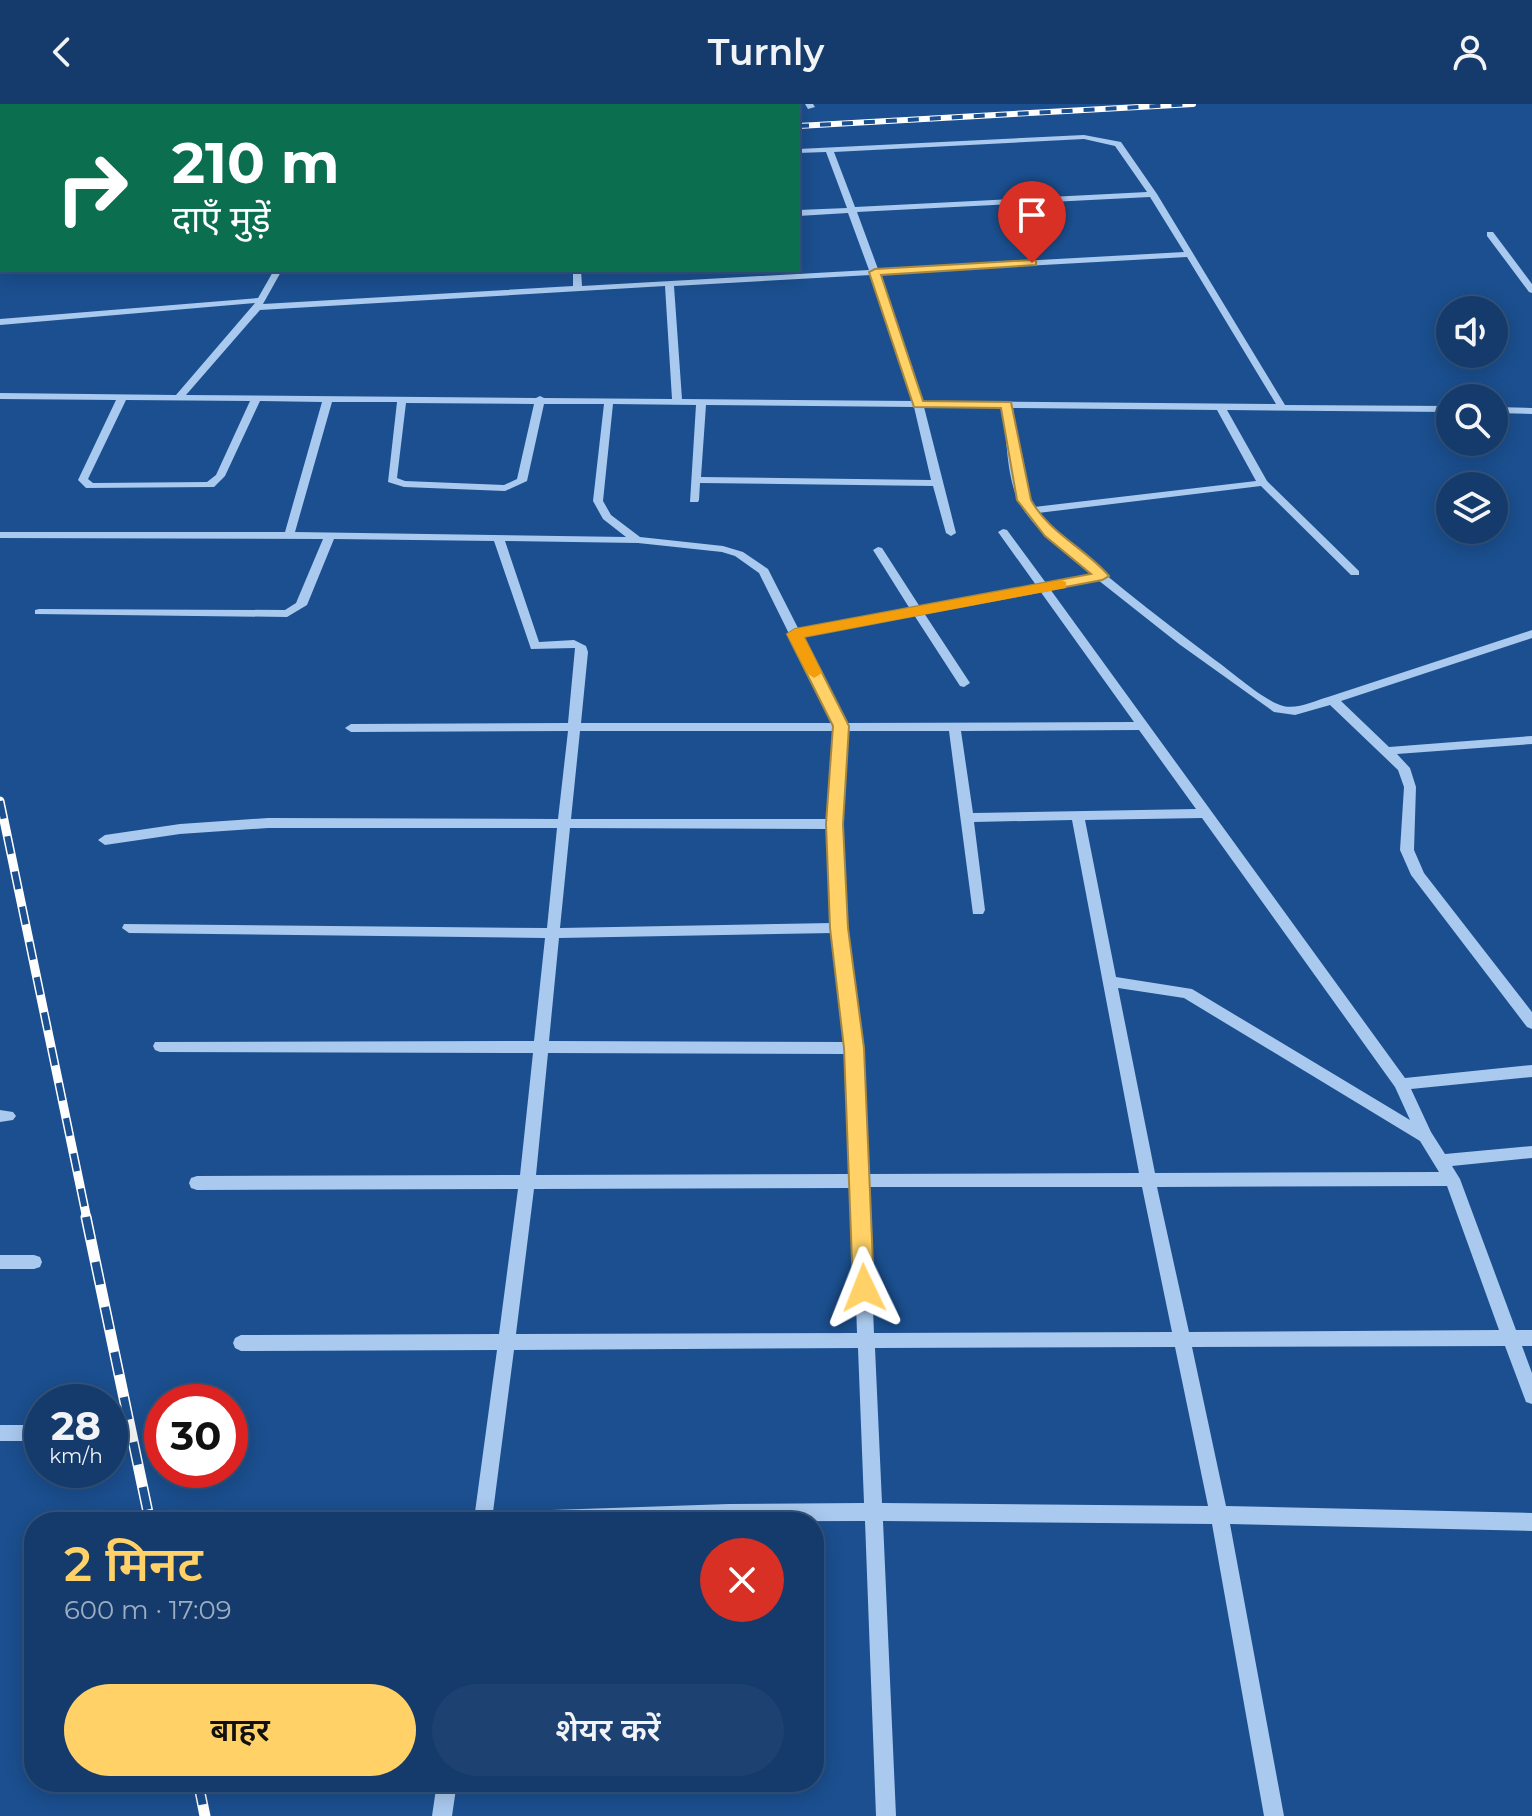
<!DOCTYPE html>
<html lang="hi">
<head>
<meta charset="utf-8">
<style>
	:root { --surface:#143b6b; --page:#1d4271; --text:#f1f3f6; --muted:#9dadc1; --line:#33557e; --accent:#ffd166 }
	body { margin:0; font-family:Montserrat,"Noto Sans Devanagari",sans-serif; background:var(--page); color:var(--text); height:100vh; display:flex; flex-direction:column; font-size:30px; white-space:nowrap }
	* { box-sizing:border-box; margin:0 }
	p { font-size:26px; color:var(--muted) }
	.icon { flex:none; width:44px; height:44px; fill:none; stroke:currentColor; stroke-width:2; stroke-linecap:round; stroke-linejoin:round }
	.map { position:relative; flex:1; overflow:hidden }
	.details { position:absolute; left:24px; top:1408px; width:800px; height:280px; display:flex; flex-direction:column; background:var(--surface); border-radius:32px; box-shadow:0 4px 20px #0003,0 0 0 2px var(--line) }
	.details>* { flex:none }
	.banner { position:absolute; left:0px; top:0px; width:800px; height:168px; box-shadow:0 4px 20px #0003,0 0 0 2px var(--line); background:#0b6e4f; color:#fff; overflow:hidden }
	.tools { position:absolute; left:1436px; top:192px; display:grid; gap:16px }
	.tools a { display:grid; place-items:center; width:72px; height:72px; border-radius:50%; background:var(--surface); box-shadow:0 4px 20px #0003,0 0 0 2px var(--line); font-size:40px }
	.speed { position:absolute; left:24px; top:1280px; display:flex; gap:16px; font-size:40px; font-weight:700; text-align:center }
	.speed>* { display:grid; place-content:center; width:104px; height:104px; border-radius:50%; background:var(--surface); box-shadow:0 4px 20px #0003,0 0 0 2px var(--line); line-height:1 }
	.speed small { font-size:20px; font-weight:400 }
	.speed .limit { border:12px solid #d22; background:#fff; color:#111 }
	.pin { position:absolute; display:grid; place-items:center; width:68px; height:68px; color:#fff; margin:-82px -34px; border-radius:50% 50% 50% 0; rotate:-45deg; box-shadow:0 0 8px #0007 }
	.pin .icon { rotate:45deg }
	.me { position:absolute; width:88px; margin:-44px; rotate:358deg; stroke-linejoin:round; filter:drop-shadow(0 0 6px #0008) }
	.turn { display:flex; align-items:center; gap:28px; height:168px; padding:0 40px; font-size:36px }
	.turn .icon { width:104px; height:104px; stroke-width:2.5 }
	.turn b { display:block; font-size:56px; line-height:68px }
	.round { display:grid; place-items:center; flex:none; width:84px; height:84px; border-radius:42px; background:var(--page) }
	.headline { display:flex; align-items:center; justify-content:space-between; height:136px; padding:0 40px }
	h1 { font-size:48px; font-weight:600; line-height:60px; color:var(--accent) }
	.cta { display:flex; gap:16px; margin-top:auto; padding:16px 40px }
	.cta a { flex:1; height:92px; border-radius:48px; background:var(--accent); color:#111; font-size:32px; font-weight:600; line-height:92px; text-align:center }
	.cta a+a { background:var(--page); color:var(--text) }
	header { display:flex; justify-content:space-between; align-items:center; height:104px; padding:0 40px; background:var(--surface); font-size:36px; font-weight:600 }
	.map>svg:first-child { display:block }
</style>
</head>
<body>
<header><svg class="icon" aria-label="back" viewBox="0 0 24 24"><path d="M15 5l-7 7 7 7"/></svg>Turnly<svg class="icon" aria-label="person" viewBox="0 0 24 24"><circle cx="12" cy="8" r="4"/><path d="M4 21q1-7 8-7t8 7"/></svg></header>
<div class="map">
<svg width="1532" height="1712" viewBox="0 0 1532 1712">
	<rect width="100%" height="100%" fill="#1b4f8f"/>
	<g fill="none" stroke-linecap="round" stroke-linejoin="round">
		<g fill="#a9c9ee" fill-rule="evenodd">
			<rect x="85" y="0" width="8" height="2"/>
			<polygon points="162,0 170,0 171,2 163,2"/>
			<rect x="233" y="0" width="8" height="2"/>
			<rect x="300" y="0" width="8" height="2"/>
			<polygon points="372,0 380,0 381,2 373,2"/>
			<rect x="440" y="0" width="8" height="2"/>
			<rect x="477" y="0" width="8" height="2"/>
			<polygon points="805,0 813,0 815,3 808,5"/>
			<path d="M1084 31 1121 38 1157 90 1285 301 1450 302V308L1227 306 1267 377 1359 467V471H1351L1261 382 1038 409 1041 413C1095 465 1154 510 1215 556 1232 568 1261 594 1280 601 1295 607 1314 597 1328 593L1532 526V534L1341 597 1389 643 1532 632V640L1397 650 1410 664 1416 683 1414 746 1424 769 1532 908V925L1527 923 1411 771 1400 746 1404 683 1398 666 1330 601 1295 611 1274 608 1179 540 1098 476 1050 485 1405 974 1532 961V973L1411 985 1431 1028 1445 1050 1532 1042V1054L1452 1062 1460 1075 1516 1226H1532V1242H1522L1532 1269V1300L1526 1298 1505 1242 1192 1243 1226 1402 1532 1409V1427L1230 1420 1284 1712H1264L1212 1420 883 1417 896 1712H876L865 1417 453 1418 456 1412 475 1408 497 1246 241 1247 235 1244 233 1239 235 1234 241 1231 499 1230 518 1085 197 1086 191 1084 189 1079 191 1074 197 1072 520 1071 533 949 160 948 155 946 153 942 155 938 534 937 545 834 129 829 122 824 124 820 547 824 557 724H268L180 730 105 741 98 736 105 731 180 720 268 714 558 715 568 627 351 628 345 624 351 620 568 619 575 544 531 545 494 437 334 435 307 501 287 513 35 510V506L39 505 285 506 296 499 323 435 0 434V428H285L322 298 260 297 225 372 214 383 86 384 78 376 116 296 0 295V289L176 291 255 199 0 221V215L258 194 274 166H282L263 200 573 182V166H581L582 182 869 166 848 109 798 112V106L847 104 826 48 798 49V45ZM1084 35 1115 42 1147 88 855 103 834 48ZM1150 93 1184 148 878 165 857 108ZM1187 153 1276 300 922 297 880 170ZM871 171 913 297 682 295 674 182ZM665 182 672 295 544 294 540 292 536 294 186 291 260 206ZM126 296 250 297 216 371 207 378 93 379 88 375ZM332 298H397L388 378 404 383 505 387 527 377 544 300H604L593 397 603 415 626 433 295 428ZM406 299 534 300 517 375 504 381 405 377 397 374ZM613 300 696 301 690 398H698L699 396 700 379 933 382 946 429 951 432 956 429 924 303 1003 304C1007 333 1006 369 1018 396 1032 425 1067 449 1092 471L1046 479 1007 426 1003 425 998 428 1036 481 920 503 882 444 878 443 873 446 910 505 799 526 768 465 743 448 723 442 640 433 611 411 603 397ZM706 301 914 303 931 376 701 373ZM1013 304 1217 306 1256 377 1034 403C1015 378 1017 335 1013 304ZM505 437 638 439 722 448 735 452 759 469 833 619H581L588 548 586 542 574 536 539 538ZM1040 487 1134 618 845 619 802 532 914 511 960 582 964 583 970 579 924 509ZM1139 626 1196 705 973 709 961 627ZM580 627H835L829 715H571ZM847 627H949L973 810H983L985 806 974 718 1072 716 1139 1069 867 1070 861 944 846 824 841 720ZM1202 714 1395 983 1410 1016 1192 885 1116 873 1085 716ZM570 724 829 725 832 819 560 824ZM833 829 846 938 549 937 559 834ZM1118 884 1184 894 1420 1037 1439 1068 1155 1069ZM548 949 847 950 851 1070 536 1071ZM1447 1082 1499 1226 1189 1228 1157 1083ZM868 1083H1142L1172 1228 874 1229ZM852 1084 857 1229 516 1230 534 1085ZM1175 1243 1208 1402 882 1399 875 1244ZM858 1244 864 1399 729 1400 493 1408 514 1246Z"/>
			<rect x="0" y="86" width="2" height="4"/>
			<polygon points="1487,128 1493,128 1532,180 1532,189 1529,188 1487,132"/>
			<polygon points="2,147 2,153 0,154 0,148"/>
			<polygon points="1494,303 1532,304 1532,310 1494,309"/>
			<polygon points="0,1006 13,1008 16,1012 13,1016 0,1018"/>
			<polygon points="0,1151 34,1151 40,1153 42,1158 40,1163 34,1165 0,1165"/>
			<rect x="0" y="1321" width="42" height="16"/>
			<polygon points="437,1678 457,1678 452,1712 432,1712"/>
		</g>
		<defs>
			<polyline id="rail-far2" points="798,22 1193,0"/>
			<polyline id="rail-far1" points="0,697 87,1115"/>
			<g id="rail">
				<polyline points="86,1113 150,1418"/>
				<polyline points="198,1678 205,1712"/>
			</g>
		</defs>
		<use href="#rail-far2" stroke="#fff" stroke-width="6"/>
		<use href="#rail-far1" stroke="#fff" stroke-width="9"/>
		<use href="#rail" stroke="#fff" stroke-width="11"/>
		<use href="#rail-far2" stroke="#1b4f8f" stroke-width="4" stroke-dasharray="11" stroke-linecap="butt"/>
		<use href="#rail-far1" stroke="#1b4f8f" stroke-width="6" stroke-dasharray="18" stroke-linecap="butt"/>
		<use href="#rail" stroke="#1b4f8f" stroke-width="8" stroke-dasharray="23" stroke-linecap="butt"/>
	</g>
	<path fill="#ffd166" stroke="#a68842" stroke-width="2" d="M1032 156 1036 157V161L881 171 923 297 1011 298 1031 396C1049 429 1085 444 1109 472L1102 476 804 533 849 622 843 720 848 824 864 944 874 1184 871 1191 864 1194 856 1191 853 1184 844 944 830 824 826 720 833 622 787 530 795 525 1091 470 1045 432 1017 396 1001 304 914 303 869 168 875 165Z"/>
	<polygon fill="#f59e0b" points="1061,476 1066,478 1066,484 804,533 822,569 814,574 807,569 787,530 795,525"/>
</svg>
<div class="tools">
<a><svg class="icon" aria-label="sound" viewBox="0 0 24 24"><path d="M4 9h4l5-4v14l-5-4H4zM17 9q2 3 0 6"/></svg></a>
<a><svg class="icon" aria-label="search" viewBox="0 0 24 24"><circle cx="10" cy="10" r="6"/><path d="M15 15l6 6"/></svg></a>
<a><svg class="icon" aria-label="layers" viewBox="0 0 24 24"><path d="M12 4l9 5-9 5-9-5zM3 14l9 5 9-5"/></svg></a>
</div>
<div class="speed"><div>28<small>km/h</small></div><div class="limit">30</div></div>
<div class="pin" style="left:1032px;top:159px;background:#d93025"><svg class="icon" aria-label="arrive" viewBox="0 0 24 24"><path d="M6 21V4h12l-3 4 3 4H6"/></svg></div>
<svg class="me" style="left:864px;top:1184px" viewBox="-20 -20 40 40"><path d="M0-17L14 15 0 8-14 15z" fill="#ffd166" stroke="#fff" stroke-width="4"/></svg>
<div class="banner">
<div class="turn"><svg class="icon" aria-label="right" viewBox="0 0 24 24"><path d="M7 20v-9h11M14 6l5 5-5 5"/></svg><div><b>210 m</b>दाएँ मुड़ें</div></div>
</div>
<section class="details">
<div class="headline"><div><h1>2 मिनट</h1><p>600 m · 17:09</p></div><a class="round" style="background:#d93025;color:#fff"><svg class="icon" aria-label="close" viewBox="0 0 24 24"><path d="M6 6l12 12M18 6L6 18"/></svg></a></div>
<div class="cta"><a>बाहर</a><a>शेयर करें</a></div>
</section>
</div>
</body>
</html>
